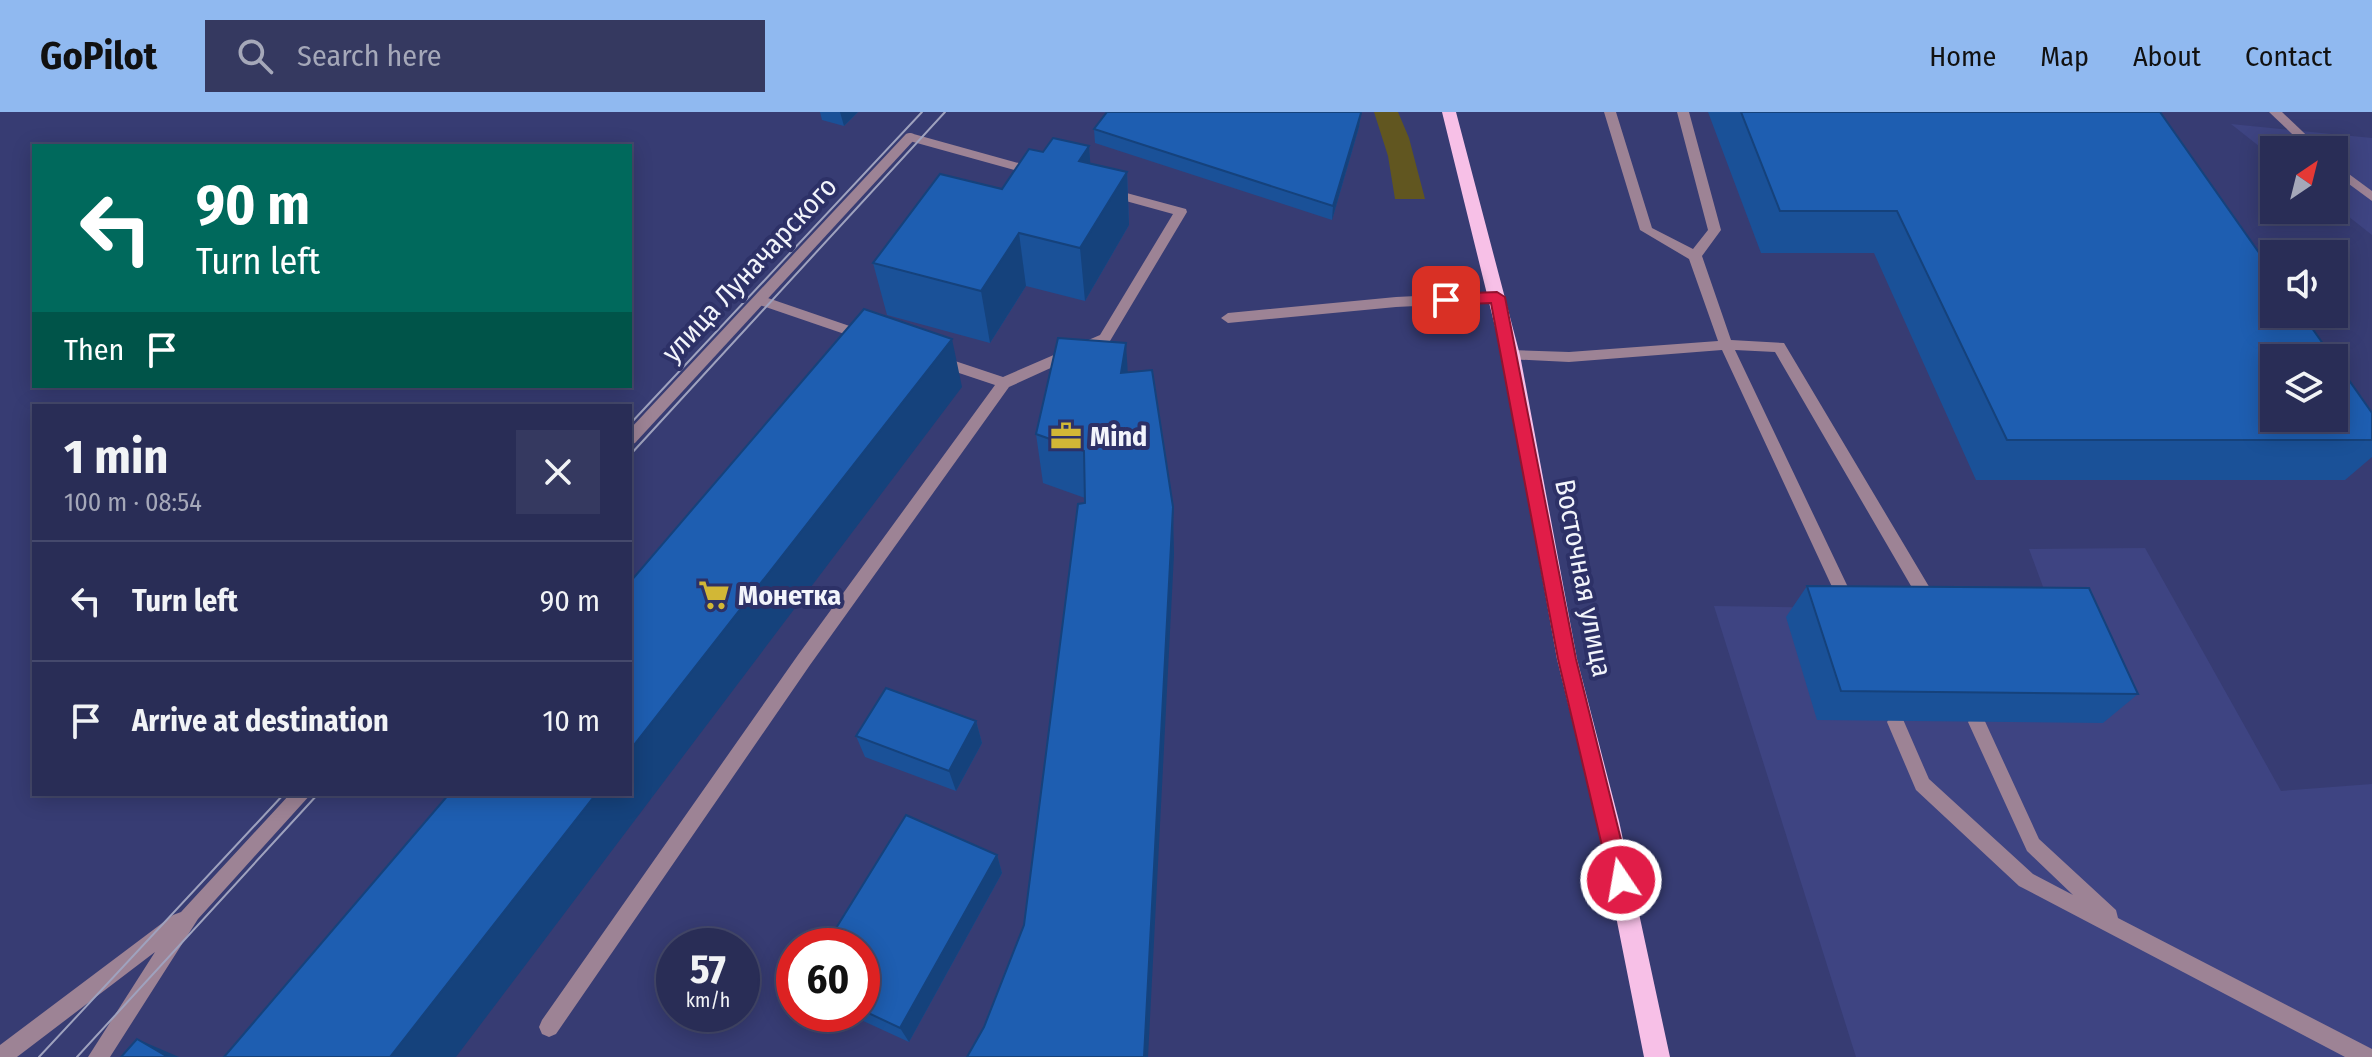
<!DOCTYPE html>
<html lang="en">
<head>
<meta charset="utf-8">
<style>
	:root { --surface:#292d56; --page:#353960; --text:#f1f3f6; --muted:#a5a8b9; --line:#45496c; --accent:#90b9f0 }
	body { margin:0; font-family:"Fira Sans Condensed",sans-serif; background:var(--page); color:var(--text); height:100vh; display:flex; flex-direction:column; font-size:30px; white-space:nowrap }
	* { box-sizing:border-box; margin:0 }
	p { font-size:26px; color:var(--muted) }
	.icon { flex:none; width:44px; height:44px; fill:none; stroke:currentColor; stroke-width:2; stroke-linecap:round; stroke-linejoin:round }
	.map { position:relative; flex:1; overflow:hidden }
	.panel { position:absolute; left:32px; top:292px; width:600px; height:392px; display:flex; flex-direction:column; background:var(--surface); border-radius:0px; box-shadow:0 4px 20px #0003,0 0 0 2px var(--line) }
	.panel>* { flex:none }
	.top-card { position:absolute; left:32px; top:32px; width:600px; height:244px; border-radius:0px; box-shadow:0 4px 20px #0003,0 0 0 2px var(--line); background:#00695c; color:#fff; overflow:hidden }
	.needle { width:52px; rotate:35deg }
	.fabs { position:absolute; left:2260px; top:24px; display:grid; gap:16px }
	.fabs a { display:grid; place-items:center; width:88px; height:88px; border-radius:0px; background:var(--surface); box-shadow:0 4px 20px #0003,0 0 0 2px var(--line); font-size:40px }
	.speed { position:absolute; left:656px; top:816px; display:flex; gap:16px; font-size:40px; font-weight:700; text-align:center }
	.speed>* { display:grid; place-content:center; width:104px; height:104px; border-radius:50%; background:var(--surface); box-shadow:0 4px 20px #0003,0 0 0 2px var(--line); line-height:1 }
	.speed small { font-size:20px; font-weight:400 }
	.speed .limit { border:12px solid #d22; background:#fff; color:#111 }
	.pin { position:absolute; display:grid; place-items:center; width:68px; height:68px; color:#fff; margin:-34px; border-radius:16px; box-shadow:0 4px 12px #0006 }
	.me { position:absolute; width:88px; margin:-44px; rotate:348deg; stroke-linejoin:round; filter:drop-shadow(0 0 6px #0008) }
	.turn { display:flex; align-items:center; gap:28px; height:168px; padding:0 32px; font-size:36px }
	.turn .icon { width:104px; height:104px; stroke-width:2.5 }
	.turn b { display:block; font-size:56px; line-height:68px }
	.then { display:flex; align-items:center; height:76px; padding:0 32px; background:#0003; gap:16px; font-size:30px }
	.round { display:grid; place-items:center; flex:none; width:84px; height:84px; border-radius:0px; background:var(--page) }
	.headline { display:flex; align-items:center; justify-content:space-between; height:136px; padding:0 32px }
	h1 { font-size:48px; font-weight:700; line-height:60px }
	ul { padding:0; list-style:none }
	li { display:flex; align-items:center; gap:24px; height:120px; padding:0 32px; border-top:2px solid var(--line) }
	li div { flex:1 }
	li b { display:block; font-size:30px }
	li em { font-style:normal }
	header { display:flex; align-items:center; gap:48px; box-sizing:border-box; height:112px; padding:0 40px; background:var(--accent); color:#111 }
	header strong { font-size:38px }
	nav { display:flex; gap:44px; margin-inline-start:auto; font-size:28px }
	.search { width:560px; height:72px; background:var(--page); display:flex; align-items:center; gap:20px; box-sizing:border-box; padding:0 28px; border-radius:0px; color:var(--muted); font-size:30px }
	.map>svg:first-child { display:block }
</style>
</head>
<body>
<header>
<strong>GoPilot</strong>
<div class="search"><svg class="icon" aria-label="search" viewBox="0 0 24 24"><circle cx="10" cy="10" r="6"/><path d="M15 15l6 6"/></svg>Search here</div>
<nav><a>Home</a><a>Map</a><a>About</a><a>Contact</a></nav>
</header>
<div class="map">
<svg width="2372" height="945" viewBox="0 0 2372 945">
	<rect width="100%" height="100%" fill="#373c73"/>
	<g fill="#3e4482">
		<polygon points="2231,12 2372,26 2372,123 2334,93 2334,38 2274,38 2274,46"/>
		<polygon points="2145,436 2281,679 2372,672 2372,945 1856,945 1714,494 2052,499 2029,437"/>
	</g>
	<polygon fill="#615620" points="1374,0 1398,0 1409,26 1425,87 1395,87 1388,44"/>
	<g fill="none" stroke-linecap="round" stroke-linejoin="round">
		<g fill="#9d8395" fill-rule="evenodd">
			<polygon points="1604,0 1616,0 1652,116 1693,137 1708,118 1677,0 1689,0 1721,118 1702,144 1731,228 1784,231 1937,488 1939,493 1937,498 1925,498 1775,240 1735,238 1856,492 1854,497 1842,497 1840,492 1722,238 1569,250 1506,247 1504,243 1511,238 1569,240 1718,229 1689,147 1640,118"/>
			<polygon points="910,21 1040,57 1042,60 1036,64 906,28 906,22"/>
			<polygon points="1108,76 1186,97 1187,100 1110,229 1009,275 810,553 556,922 549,925 542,922 539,915 542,908 798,543 995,273 935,253 933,249 935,245 940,244 1003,265 1100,223 1173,102 1104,83 1102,80"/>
			<polygon points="1497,180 1504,185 1497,190 1396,195 1228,211 1221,206 1228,201 1396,185"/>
			<polygon points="759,183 870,221 872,224 865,229 754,191 752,188"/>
			<polygon points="1896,602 1902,605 1929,667 2033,762 2073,783 2027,739 1968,610 1971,605 1977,602 1983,605 2039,727 2116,798 2118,806 2372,937 2372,945 2345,945 2019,774 1916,678 1887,610 1890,605"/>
		</g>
		<g fill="#9d8395" fill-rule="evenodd">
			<polygon points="2269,0 2282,0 2322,38 2309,38"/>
			<polygon points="910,21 914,22 914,28 635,331 630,333 630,317 906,22"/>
			<polygon points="2334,51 2372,79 2372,89 2334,61"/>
			<polygon points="290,682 311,682 198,807 110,945 88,945 155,840 17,945 0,945 0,933 173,803 181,800"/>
		</g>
		<polygon fill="#f7c0e7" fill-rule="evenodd" points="1442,0 1456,0 1520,243 1577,547 1619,709 1670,945 1644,945 1597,709 1557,547 1502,243"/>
		<g stroke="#9fa2be" stroke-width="2">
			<polyline points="630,312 922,0"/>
			<polyline points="630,343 945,0"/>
			<polyline points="39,945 284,682"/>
			<polyline points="77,945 318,682"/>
		</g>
	</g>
	<g fill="#1a5198">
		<polygon points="820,0 858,0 844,14 822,8"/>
		<polygon points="1708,0 2160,0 2372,301 2372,345 2345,368 1976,368 1874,141 1761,141"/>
		<polygon points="1361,1 1359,15 1332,108 1095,31 1094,17"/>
		<polygon points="1089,34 1090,51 1127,60 1129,113 1085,189 1026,174 990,231 887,203 873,151 1002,77 1043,40"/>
		<polygon points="1128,260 1174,442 984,915 1024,813 1085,391 1085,386 1043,371 1036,322"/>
		<polygon points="1807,474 2138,582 2103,611 1817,608 1786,505"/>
		<polygon points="976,609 982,631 956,679 865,645 856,624"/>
		<polygon points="997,743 1002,761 909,930 848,902 862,902 862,834"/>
	</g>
	<g fill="#15427c">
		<polygon points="840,0 858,0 844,14"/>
		<polygon points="1361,1 1359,15 1332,108 1333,94"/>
		<polygon points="1089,34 1093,87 1079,49"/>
		<polygon points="1127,60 1129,113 1085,189 1080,136"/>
		<polygon points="1019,121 1026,174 990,231 981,179"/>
		<polygon points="952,227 962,275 456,945 390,945 596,682 630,682 630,638"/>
		<polygon points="1126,231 1129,282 1121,261"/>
		<polygon points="1173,395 1174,442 1148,945 1144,945"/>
		<polygon points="976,609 982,631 956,679 949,659"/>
		<polygon points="997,743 1002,761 909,930 900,916"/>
		<polygon points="137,927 179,945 168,945"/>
	</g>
	<g fill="#1e5eb1" stroke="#15427c" stroke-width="2">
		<polygon points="1107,0 1360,0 1361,1 1333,94 1094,17"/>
		<polygon points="1741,0 2160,0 2274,162 2274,202 2302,202 2333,246 2274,246 2274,306 2334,306 2334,247 2372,301 2372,328 2007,328 1897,99 1780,99"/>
		<polygon points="1053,26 1089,34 1079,49 1127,60 1080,136 1019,121 981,179 873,151 940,62 1002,77 1029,37 1043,40"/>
		<polygon points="864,197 952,227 630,638 630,470"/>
		<polygon points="1058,226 1126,231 1121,261 1152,258 1173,395 1144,945 967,945 984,915 1024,813 1078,392 1085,391 1084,339 1036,322"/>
		<polygon points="1807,474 2089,476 2138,582 1841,579"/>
		<polygon points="886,576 976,609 949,659 856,624"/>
		<polygon points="449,682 596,682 390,945 224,945"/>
		<polygon points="906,703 997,743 900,916 862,898 862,834 825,834"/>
		<polygon points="137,927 168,945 121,945"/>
	</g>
	<polygon fill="#e11d48" stroke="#92132f" stroke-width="2" points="1497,180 1505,185 1576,547 1631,768 1628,775 1621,778 1613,775 1610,768 1558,547 1491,191 1446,193 1439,188 1446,182"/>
	<defs>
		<symbol id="office-bare" viewBox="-9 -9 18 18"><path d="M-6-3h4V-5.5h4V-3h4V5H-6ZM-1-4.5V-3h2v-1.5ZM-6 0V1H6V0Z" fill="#d2b736" stroke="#2d3167" stroke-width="2.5" paint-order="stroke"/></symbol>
		<symbol id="supermarket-bare" viewBox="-9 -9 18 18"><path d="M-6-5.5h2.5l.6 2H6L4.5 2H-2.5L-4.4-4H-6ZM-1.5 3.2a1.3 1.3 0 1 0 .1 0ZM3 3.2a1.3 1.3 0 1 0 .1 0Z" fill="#d2b736" stroke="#2d3167" stroke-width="2.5" paint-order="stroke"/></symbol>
	</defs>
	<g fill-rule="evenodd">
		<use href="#office-bare" x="1044" y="302" width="44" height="44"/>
		<use href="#supermarket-bare" x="692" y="461" width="44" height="44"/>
	</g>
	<g text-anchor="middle" stroke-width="8" stroke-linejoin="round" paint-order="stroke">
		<g font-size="28" fill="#f2f4fb" stroke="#2d3167">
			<text transform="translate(749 157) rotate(-47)" y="10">улица Луначарского</text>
			<text transform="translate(1584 466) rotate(79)" y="10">Восточная улица</text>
		</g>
		<g font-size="28" font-weight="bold" fill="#f2f4fb" stroke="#2d3167" text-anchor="start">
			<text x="1090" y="334">Mind</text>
			<text x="738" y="493">Монетка</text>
		</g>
	</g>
</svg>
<div class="fabs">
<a><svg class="needle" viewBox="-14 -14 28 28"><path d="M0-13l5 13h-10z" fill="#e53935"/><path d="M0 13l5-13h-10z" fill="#a5a8b9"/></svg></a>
<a><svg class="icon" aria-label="sound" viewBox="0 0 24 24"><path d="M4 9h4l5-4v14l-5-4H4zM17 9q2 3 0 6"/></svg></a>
<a><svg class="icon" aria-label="layers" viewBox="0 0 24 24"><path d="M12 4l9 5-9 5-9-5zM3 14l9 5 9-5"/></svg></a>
</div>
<div class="speed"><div>57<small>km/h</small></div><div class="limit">60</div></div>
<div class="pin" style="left:1446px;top:188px;background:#d93025"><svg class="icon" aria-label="arrive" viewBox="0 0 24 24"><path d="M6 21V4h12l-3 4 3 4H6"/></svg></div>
<svg class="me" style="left:1621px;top:768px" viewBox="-20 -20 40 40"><circle r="17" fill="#e11d48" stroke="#fff" stroke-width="3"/><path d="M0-11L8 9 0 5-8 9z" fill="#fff"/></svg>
<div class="top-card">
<div class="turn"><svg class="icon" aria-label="left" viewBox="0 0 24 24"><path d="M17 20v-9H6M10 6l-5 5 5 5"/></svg><div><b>90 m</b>Turn left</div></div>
<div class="then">Then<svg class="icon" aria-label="arrive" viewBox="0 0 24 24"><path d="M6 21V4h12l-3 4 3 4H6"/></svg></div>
</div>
<section class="panel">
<div class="headline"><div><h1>1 min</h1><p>100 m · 08:54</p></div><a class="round"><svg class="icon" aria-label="close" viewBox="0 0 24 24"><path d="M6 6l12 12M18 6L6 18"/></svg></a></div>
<ul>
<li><svg class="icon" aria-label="left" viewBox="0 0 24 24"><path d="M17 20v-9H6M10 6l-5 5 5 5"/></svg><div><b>Turn left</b></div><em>90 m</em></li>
<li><svg class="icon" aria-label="arrive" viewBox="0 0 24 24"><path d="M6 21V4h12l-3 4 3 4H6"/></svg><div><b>Arrive at destination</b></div><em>10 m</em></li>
</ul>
</section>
</div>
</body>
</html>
